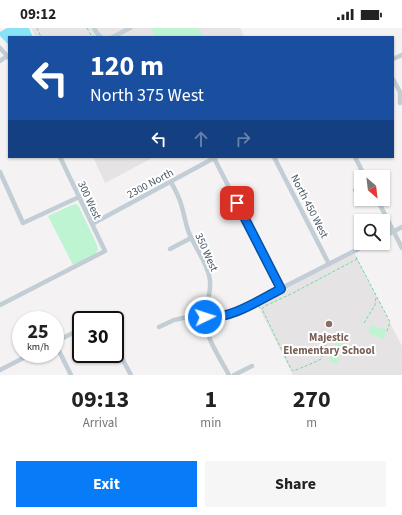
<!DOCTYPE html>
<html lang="en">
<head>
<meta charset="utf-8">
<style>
	:root { --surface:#fff; --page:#f6f6f6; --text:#222; --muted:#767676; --accent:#087bf9 }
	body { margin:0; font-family:"Source Sans 3",sans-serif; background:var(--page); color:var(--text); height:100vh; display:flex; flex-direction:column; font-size:15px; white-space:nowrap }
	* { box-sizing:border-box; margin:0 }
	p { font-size:13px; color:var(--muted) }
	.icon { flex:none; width:22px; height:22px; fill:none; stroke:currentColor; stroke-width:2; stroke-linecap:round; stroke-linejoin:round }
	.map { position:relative; height:347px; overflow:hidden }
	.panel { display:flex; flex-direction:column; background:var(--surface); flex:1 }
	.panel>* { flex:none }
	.hud { position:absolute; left:8px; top:8px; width:386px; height:122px; border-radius:0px; box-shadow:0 1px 3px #0004; background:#1a4fa0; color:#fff; overflow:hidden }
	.needle { width:26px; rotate:152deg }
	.controls { position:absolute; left:354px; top:142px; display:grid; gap:8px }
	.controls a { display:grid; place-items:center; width:36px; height:36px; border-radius:0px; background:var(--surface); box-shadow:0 1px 3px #0004; font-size:20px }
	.speed { position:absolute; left:12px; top:283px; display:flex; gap:8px; font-size:20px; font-weight:700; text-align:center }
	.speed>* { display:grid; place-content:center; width:52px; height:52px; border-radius:50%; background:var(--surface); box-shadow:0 1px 3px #0004; line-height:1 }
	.speed small { font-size:10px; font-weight:400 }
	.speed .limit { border:2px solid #111; border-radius:6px; background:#fff; color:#111 }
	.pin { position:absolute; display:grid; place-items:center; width:34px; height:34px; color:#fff; margin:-17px; border-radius:8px; box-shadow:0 2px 6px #0006 }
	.me { position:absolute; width:44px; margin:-22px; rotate:86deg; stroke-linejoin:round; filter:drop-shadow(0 0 3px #0008) }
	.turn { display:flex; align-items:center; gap:14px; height:84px; padding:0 16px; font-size:18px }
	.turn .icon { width:52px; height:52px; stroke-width:2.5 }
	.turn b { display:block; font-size:28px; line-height:34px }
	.lanes { display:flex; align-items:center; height:38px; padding:0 16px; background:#0003; justify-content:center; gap:20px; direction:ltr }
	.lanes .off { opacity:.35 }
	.eta { display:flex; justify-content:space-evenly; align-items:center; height:68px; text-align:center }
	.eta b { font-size:24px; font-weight:700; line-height:28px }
	.cta { display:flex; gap:8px; margin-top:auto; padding:8px 16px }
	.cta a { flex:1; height:46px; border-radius:0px; background:var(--accent); color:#fff; font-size:16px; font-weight:700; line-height:46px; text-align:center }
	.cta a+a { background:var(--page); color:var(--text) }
	.status { display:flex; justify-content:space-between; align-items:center; height:28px; padding:0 20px; background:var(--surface); direction:ltr }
	.status svg { height:11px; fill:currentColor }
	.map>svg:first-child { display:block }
</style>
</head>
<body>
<div class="status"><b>09:12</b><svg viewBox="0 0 49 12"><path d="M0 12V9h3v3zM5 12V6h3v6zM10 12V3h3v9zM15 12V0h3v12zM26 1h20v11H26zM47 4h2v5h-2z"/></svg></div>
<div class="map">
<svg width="402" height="347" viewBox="0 0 402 347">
	<rect width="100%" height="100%" fill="#f4f2f2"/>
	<g fill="#e5e3e4">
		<polygon points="31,0 240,0 244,9 35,9"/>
		<polygon points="93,129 154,129 105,155"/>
		<polygon points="354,224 402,318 402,347 293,347 256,274"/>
	</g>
	<g fill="#bef4d1">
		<polygon points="151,0 198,0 203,9 155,9 151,1"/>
		<polygon points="76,176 79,179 97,217 98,222 94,227 73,237 48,188 72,177"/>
		<polygon points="371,297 387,302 384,311 368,305"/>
		<polygon points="338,308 345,311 341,322 334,320"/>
		<polygon points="333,322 341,324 337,336 329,333"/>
	</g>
	<polygon fill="#87e3f5" points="7,0 29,0 33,9 9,9 9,17 0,8 0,4"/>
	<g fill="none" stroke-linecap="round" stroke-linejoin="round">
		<g stroke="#72d7a1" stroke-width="1" stroke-dasharray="3 2" stroke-linecap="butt">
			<polyline points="37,0 41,9"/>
			<polyline points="87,0 92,9 94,8"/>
			<polyline points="356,229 390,294 387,303"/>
			<polyline points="258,278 261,281"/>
			<polyline points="364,295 375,277 376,269"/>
			<polyline points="337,309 330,310 328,312 321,331 313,335 296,342 293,343 291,341 262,281 265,278 293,265 357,231"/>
		</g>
		<g stroke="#c2cdd5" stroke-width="4.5">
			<polyline points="94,0 97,5 101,9"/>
			<polyline points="113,9 130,0"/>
			<polyline points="0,20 9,30"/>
			<polyline points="393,31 402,27"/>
			<polyline points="0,33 7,28"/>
			<polyline points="393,51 400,64 400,75"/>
			<polyline points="274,129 329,236"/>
			<polyline points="355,129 365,149"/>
			<polyline points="214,130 281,261"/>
			<polyline points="0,144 23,195 79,169"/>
			<path d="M171 154C174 160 178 167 180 173 184 184 185 195 189 205 195 219 205 232 209 247 213 263 205 276 205 292 205 308 221 332 229 347"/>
			<polyline points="355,162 361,159"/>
			<polyline points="377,171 402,220"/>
			<polyline points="92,196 216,129"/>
			<polyline points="383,209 402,199"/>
			<polyline points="170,221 191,210"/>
			<polyline points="0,277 105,223 60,129"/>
			<polyline points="159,299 174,292 183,290 200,288 211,289 229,287 370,215"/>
			<polyline points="55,314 73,305 81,305"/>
			<polyline points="55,315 71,347"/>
			<polyline points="115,320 117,321 131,347"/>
			<polyline points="0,342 31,326"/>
			<polyline points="234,347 252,338"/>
		</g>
	</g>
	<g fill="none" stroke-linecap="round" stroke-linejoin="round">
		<defs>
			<path id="route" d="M205 289C230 292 259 272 281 261L237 175"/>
		</defs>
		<use href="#route" stroke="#0550a2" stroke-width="10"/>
		<use href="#route" stroke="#087bf9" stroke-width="7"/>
	</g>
	<circle fill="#8d6e63" stroke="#fff" stroke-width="1.5" cx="329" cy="296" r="4"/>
	<g text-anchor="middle" stroke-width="4" stroke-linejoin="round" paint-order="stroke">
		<g font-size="11" fill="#475662" stroke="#fff">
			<text transform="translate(150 155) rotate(-28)" y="4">2300 North</text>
			<text transform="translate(90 172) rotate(65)" y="4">300 West</text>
			<text transform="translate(310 178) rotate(63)" y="4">North 450 West</text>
			<text transform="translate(207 224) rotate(66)" y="4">350 West</text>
		</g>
		<g font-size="11" font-weight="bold" fill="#785e54" stroke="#fff">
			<text x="329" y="313">Majestic<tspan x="329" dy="13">Elementary School</tspan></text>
		</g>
	</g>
</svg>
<div class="controls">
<a><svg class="needle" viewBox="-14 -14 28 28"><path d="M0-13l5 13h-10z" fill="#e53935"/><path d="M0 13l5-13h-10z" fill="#767676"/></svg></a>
<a><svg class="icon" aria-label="search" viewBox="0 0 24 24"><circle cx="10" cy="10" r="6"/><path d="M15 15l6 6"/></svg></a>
</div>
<div class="speed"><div>25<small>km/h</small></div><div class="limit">30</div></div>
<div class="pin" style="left:237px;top:175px;background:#d93025"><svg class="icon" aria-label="arrive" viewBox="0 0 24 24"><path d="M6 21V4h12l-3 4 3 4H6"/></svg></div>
<svg class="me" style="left:205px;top:289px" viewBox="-20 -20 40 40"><circle r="17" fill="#087bf9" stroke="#fff" stroke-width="3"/><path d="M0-11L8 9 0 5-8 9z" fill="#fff"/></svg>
<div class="hud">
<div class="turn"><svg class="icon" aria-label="left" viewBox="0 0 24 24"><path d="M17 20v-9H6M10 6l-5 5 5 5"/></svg><div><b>120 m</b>North 375 West</div></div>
<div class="lanes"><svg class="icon" aria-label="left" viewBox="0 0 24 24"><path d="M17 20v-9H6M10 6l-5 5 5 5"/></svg><svg class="icon off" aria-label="ahead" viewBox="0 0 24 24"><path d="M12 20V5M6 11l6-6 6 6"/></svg><svg class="icon off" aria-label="right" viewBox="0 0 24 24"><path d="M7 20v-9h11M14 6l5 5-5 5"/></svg></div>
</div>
</div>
<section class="panel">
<div class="eta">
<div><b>09:13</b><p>Arrival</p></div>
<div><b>1</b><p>min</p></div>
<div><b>270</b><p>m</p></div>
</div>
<div class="cta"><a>Exit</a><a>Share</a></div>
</section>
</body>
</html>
